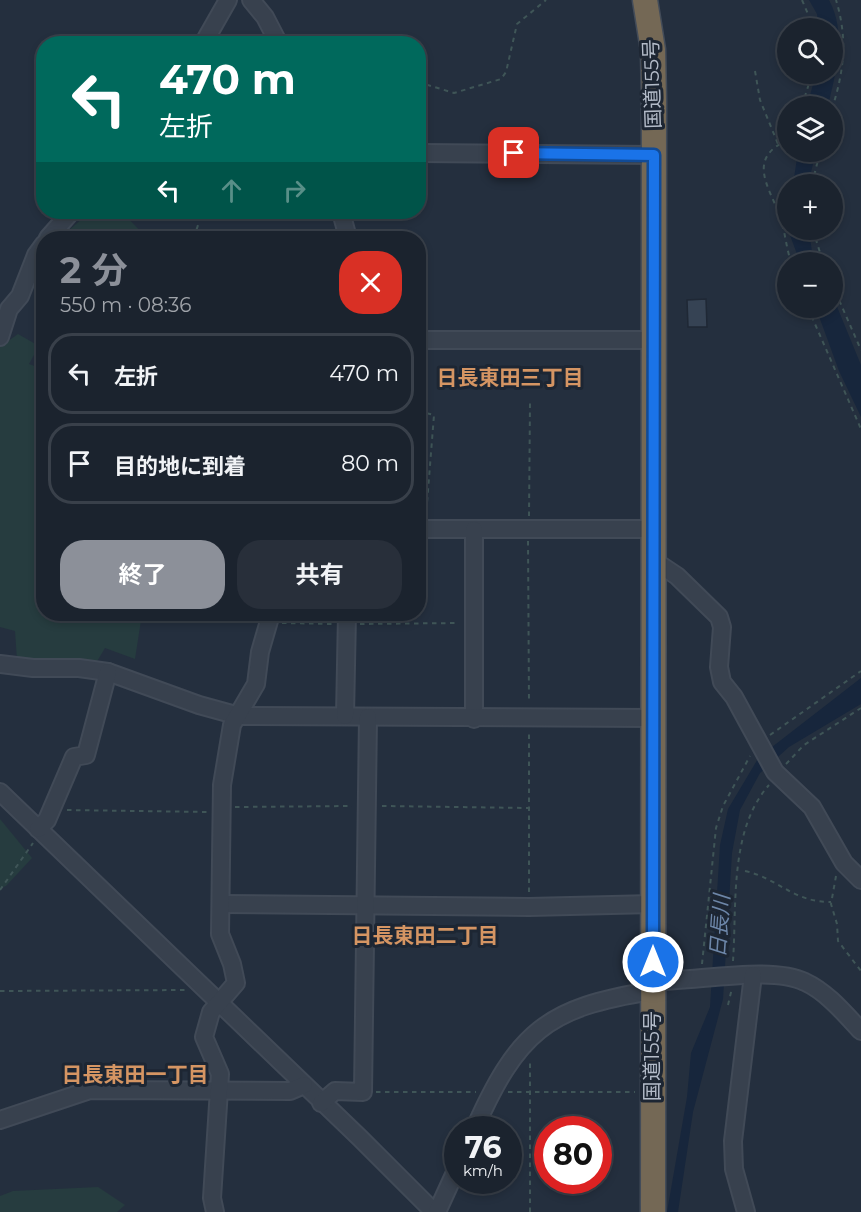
<!DOCTYPE html>
<html lang="ja">
<head>
<meta charset="utf-8">
<style>
	:root { --surface:#1b232e; --page:#282f3a; --text:#f1f3f6; --muted:#a0a4aa; --line:#39404a; --accent:#8c9099 }
	body { margin:0; font-family:Montserrat,"Noto Sans JP",sans-serif; background:var(--page); color:var(--text); height:100vh; display:flex; flex-direction:column; font-size:22px; white-space:nowrap }
	* { box-sizing:border-box; margin:0 }
	p { font-size:20px; color:var(--muted) }
	.icon { flex:none; width:33px; height:33px; fill:none; stroke:currentColor; stroke-width:2; stroke-linecap:round; stroke-linejoin:round }
	.map { position:relative; flex:1; overflow:hidden }
	.panel { position:absolute; left:36px; top:231px; width:390px; height:390px; display:flex; flex-direction:column; background:var(--surface); border-radius:24px; box-shadow:0 3px 9px #0003,0 0 0 2px var(--line) }
	.panel>* { flex:none }
	.top-card { position:absolute; left:36px; top:36px; width:390px; height:183px; border-radius:24px; box-shadow:0 3px 9px #0003,0 0 0 2px var(--line); background:#00695c; color:#fff; overflow:hidden }
	.fabs { position:absolute; left:777px; top:18px; display:grid; gap:12px }
	.fabs a { display:grid; place-items:center; width:66px; height:66px; border-radius:50%; background:var(--surface); box-shadow:0 3px 9px #0003,0 0 0 2px var(--line); font-size:30px }
	.speed { position:absolute; left:444px; top:1116px; display:flex; gap:12px; font-size:30px; font-weight:700; text-align:center }
	.speed>* { display:grid; place-content:center; width:78px; height:78px; border-radius:50%; background:var(--surface); box-shadow:0 3px 9px #0003,0 0 0 2px var(--line); line-height:1 }
	.speed small { font-size:15px; font-weight:400 }
	.speed .limit { border:9px solid #d22; background:#fff; color:#111 }
	.pin { position:absolute; display:grid; place-items:center; width:51px; height:51px; color:#fff; margin:-26px; border-radius:12px; box-shadow:0 3px 9px #0006 }
	.me { position:absolute; width:66px; margin:-33px; rotate:0deg; stroke-linejoin:round; filter:drop-shadow(0 0 4px #0008) }
	.turn { display:flex; align-items:center; gap:21px; height:126px; padding:0 24px; font-size:27px }
	.turn .icon { width:78px; height:78px; stroke-width:2.5 }
	.turn b { display:block; font-size:42px; line-height:51px }
	.lanes { display:flex; align-items:center; height:57px; padding:0 24px; background:#0003; justify-content:center; gap:30px; direction:ltr }
	.lanes .off { opacity:.35 }
	.round { display:grid; place-items:center; flex:none; width:63px; height:63px; border-radius:24px; background:var(--page) }
	.headline { display:flex; align-items:center; justify-content:space-between; height:102px; padding:0 24px }
	h1 { font-size:36px; font-weight:700; line-height:45px; color:var(--accent) }
	.primary-button { display:flex; gap:12px; margin-top:auto; padding:12px 24px }
	.primary-button a { flex:1; height:69px; border-radius:24px; background:var(--accent); color:#fff; font-size:24px; font-weight:700; line-height:69px; text-align:center }
	.primary-button a+a { background:var(--page); color:var(--text) }
	ul { padding:0; list-style:none }
	li { display:flex; align-items:center; gap:18px; height:81px; margin:0 12px 9px; padding:0 12px; border:3px solid var(--line); border-radius:24px }
	li div { flex:1 }
	li b { display:block; font-size:22px }
	li em { font-style:normal }
	.map>svg:first-child { display:block }
</style>
</head>
<body>
<div class="map">
<svg width="861" height="1212" viewBox="0 0 861 1212">
	<rect width="100%" height="100%" fill="#242f3e"/>
	<g fill="#263c3f">
		<polygon points="90,212 122,212 147,238 60,238"/>
		<polygon points="18,334 39,346 29,364 43,369 44,614 142,614 135,659 105,648 96,663 17,660 15,631 0,627 0,347"/>
		<polygon points="0,819 32,858 6,886 0,888"/>
		<polygon points="98,1187 125,1205 117,1212 0,1212 0,1196 13,1191"/>
	</g>
	<g fill="#17263c">
		<path d="M809 0H829C847 33 836 72 828 106H807L816 74H832V28H819L817 14Z"/>
		<polygon points="798,152 816,152 808,184 793,184"/>
		<polygon points="788,230 809,230 812,252 817,262 800,262"/>
		<polygon points="833,297 861,365 861,417 839,371 816,308 832,308"/>
		<polygon points="861,678 861,704 789,747 760,773 740,810 732,853 723,999 693,1112 678,1212 667,1212 687,1097 691,1053 710,1007 720,845 728,809 759,757"/>
	</g>
	<polygon fill="#364354" stroke="#1f2835" stroke-width="1.5" points="706,299 707,327 688,327 687,300"/>
	<g fill="none" stroke-linecap="round" stroke-linejoin="round">
		<defs>
			<g id="minor">
				<polyline points="251,0 265,17 279,44"/>
				<polyline points="203,44 228,0"/>
				<polyline points="418,153 654,155"/>
				<polyline points="341,212 348,238"/>
				<polyline points="48,238 71,212"/>
				<polyline points="0,337 9,309 20,296 36,255 44,244"/>
				<polyline points="418,340 654,340"/>
				<polyline points="418,529 653,529"/>
				<polyline points="474,530 474,719"/>
				<polyline points="653,560 677,576 719,617 722,627 719,667 722,682 734,697 775,772 812,807 844,863 861,880"/>
				<polyline points="0,664 33,668 79,668 108,672 199,705 239,716 654,718"/>
				<polyline points="345,716 347,614"/>
				<polyline points="0,792 360,1138 434,1212"/>
				<polyline points="38,829 47,820 74,757 86,755 108,672"/>
				<polyline points="221,904 529,907 653,904"/>
				<path d="M653 981C694 982 771 965 805 982 827 992 845 1014 861 1031"/>
				<polyline points="321,1103 335,1091 363,1092 368,717"/>
				<polyline points="0,1120 90,1090 290,1091 304,1085"/>
				<path d="M474 1130C517 1033 546 1007 652 991"/>
				<polyline points="215,1212 212,1198 220,1074 204,1037 211,1012 236,983 232,964 220,934 222,785 232,725 256,684 260,652 271,614"/>
				<polyline points="437,1212 458,1166"/>
				<polyline points="746,1212 734,1169 733,1141 753,975"/>
			</g>
			<polyline id="highway" points="645,0 653,50 654,100 653,1212"/>
		</defs>
		<use href="#minor" stroke="#414a57" stroke-width="20"/>
		<use href="#highway" stroke="#434c59" stroke-width="27"/>
		<g stroke="#3f5557" stroke-width="2" stroke-dasharray="4.5 4.5" stroke-linecap="butt">
			<polyline points="802,0 814,28"/>
			<polyline points="755,71 760,100 778,144"/>
			<polyline points="418,82 454,93 501,79 506,72 517,24 546,0"/>
			<polyline points="802,106 812,74"/>
			<path d="M832 109C844 71 848 39 836 0"/>
			<path d="M788 140C746 158 769 187 780 216 785 231 786 247 791 262"/>
			<polyline points="812,184 820,152"/>
			<polyline points="813,230 823,262"/>
			<polyline points="194,238 202,212"/>
			<polyline points="832,284 861,350"/>
			<polyline points="808,308 861,429"/>
			<polyline points="418,411 434,415 426,516"/>
			<polyline points="529,516 530,403"/>
			<polyline points="528,541 529,703"/>
			<polyline points="282,623 333,624"/>
			<polyline points="360,624 459,623"/>
			<polyline points="770,735 861,671"/>
			<polyline points="786,764 804,745 861,708"/>
			<polyline points="382,806 528,808"/>
			<polyline points="235,807 352,806"/>
			<polyline points="67,810 208,812"/>
			<path d="M745 871C780 879 792 902 831 902"/>
			<polyline points="836,876 831,904 837,924 838,941 861,971"/>
			<polyline points="0,890 33,843"/>
			<polyline points="529,892 529,730"/>
			<path d="M733 961C737 905 729 830 769 785"/>
			<polyline points="702,964 716,828 723,806 750,756"/>
			<polyline points="0,991 186,990"/>
			<polyline points="728,1005 732,988"/>
			<polyline points="376,1092 476,1092"/>
			<polyline points="508,1092 635,1092"/>
			<polyline points="530,1212 530,1059"/>
		</g>
		<use href="#minor" stroke="#38414e" stroke-width="16"/>
		<use href="#highway" stroke="#746855" stroke-width="24"/>
	</g>
	<g fill="none" stroke-linecap="round" stroke-linejoin="round">
		<defs>
			<polyline id="route" points="514,153 654,155 653,962"/>
		</defs>
		<use href="#route" stroke="#114b97" stroke-width="15"/>
		<use href="#route" stroke="#1a73e8" stroke-width="10"/>
	</g>
	<g text-anchor="middle" stroke-width="6" stroke-linejoin="round" paint-order="stroke">
		<g font-size="20" fill="#b4bcc9" stroke="#1d2633">
			<text transform="translate(652 84) rotate(-92)" y="7">国道155号</text>
			<text transform="translate(652 1056) rotate(-90)" y="7">国道155号</text>
		</g>
		<g font-size="21" font-weight="bold" fill="#d59563" stroke="#1d2633">
			<text x="510" y="385">日長東田三丁目</text>
			<text x="425" y="943">日長東田二丁目</text>
			<text x="135" y="1082">日長東田一丁目</text>
		</g>
		<g font-size="21" font-style="italic" fill="#6d86a8" stroke="#1d2633">
			<text transform="translate(720 926) rotate(-86)" y="7">日長川</text>
		</g>
	</g>
</svg>
<div class="fabs">
<a><svg class="icon" aria-label="search" viewBox="0 0 24 24"><circle cx="10" cy="10" r="6"/><path d="M15 15l6 6"/></svg></a>
<a><svg class="icon" aria-label="layers" viewBox="0 0 24 24"><path d="M12 4l9 5-9 5-9-5zM3 14l9 5 9-5"/></svg></a>
<a>+</a>
<a>−</a>
</div>
<div class="speed"><div>76<small>km/h</small></div><div class="limit">80</div></div>
<div class="pin" style="left:514px;top:153px;background:#d93025"><svg class="icon" aria-label="arrive" viewBox="0 0 24 24"><path d="M6 21V4h12l-3 4 3 4H6"/></svg></div>
<svg class="me" style="left:653px;top:962px" viewBox="-20 -20 40 40"><circle r="17" fill="#1a73e8" stroke="#fff" stroke-width="3"/><path d="M0-11L8 9 0 5-8 9z" fill="#fff"/></svg>
<div class="top-card">
<div class="turn"><svg class="icon" aria-label="left" viewBox="0 0 24 24"><path d="M17 20v-9H6M10 6l-5 5 5 5"/></svg><div><b>470 m</b>左折</div></div>
<div class="lanes"><svg class="icon" aria-label="left" viewBox="0 0 24 24"><path d="M17 20v-9H6M10 6l-5 5 5 5"/></svg><svg class="icon off" aria-label="ahead" viewBox="0 0 24 24"><path d="M12 20V5M6 11l6-6 6 6"/></svg><svg class="icon off" aria-label="right" viewBox="0 0 24 24"><path d="M7 20v-9h11M14 6l5 5-5 5"/></svg></div>
</div>
<section class="panel">
<div class="headline"><div><h1>2 分</h1><p>550 m · 08:36</p></div><a class="round" style="background:#d93025;color:#fff"><svg class="icon" aria-label="close" viewBox="0 0 24 24"><path d="M6 6l12 12M18 6L6 18"/></svg></a></div>
<ul>
<li><svg class="icon" aria-label="left" viewBox="0 0 24 24"><path d="M17 20v-9H6M10 6l-5 5 5 5"/></svg><div><b>左折</b></div><em>470 m</em></li>
<li><svg class="icon" aria-label="arrive" viewBox="0 0 24 24"><path d="M6 21V4h12l-3 4 3 4H6"/></svg><div><b>目的地に到着</b></div><em>80 m</em></li>
</ul>
<div class="primary-button"><a>終了</a><a>共有</a></div>
</section>
</div>
</body>
</html>
